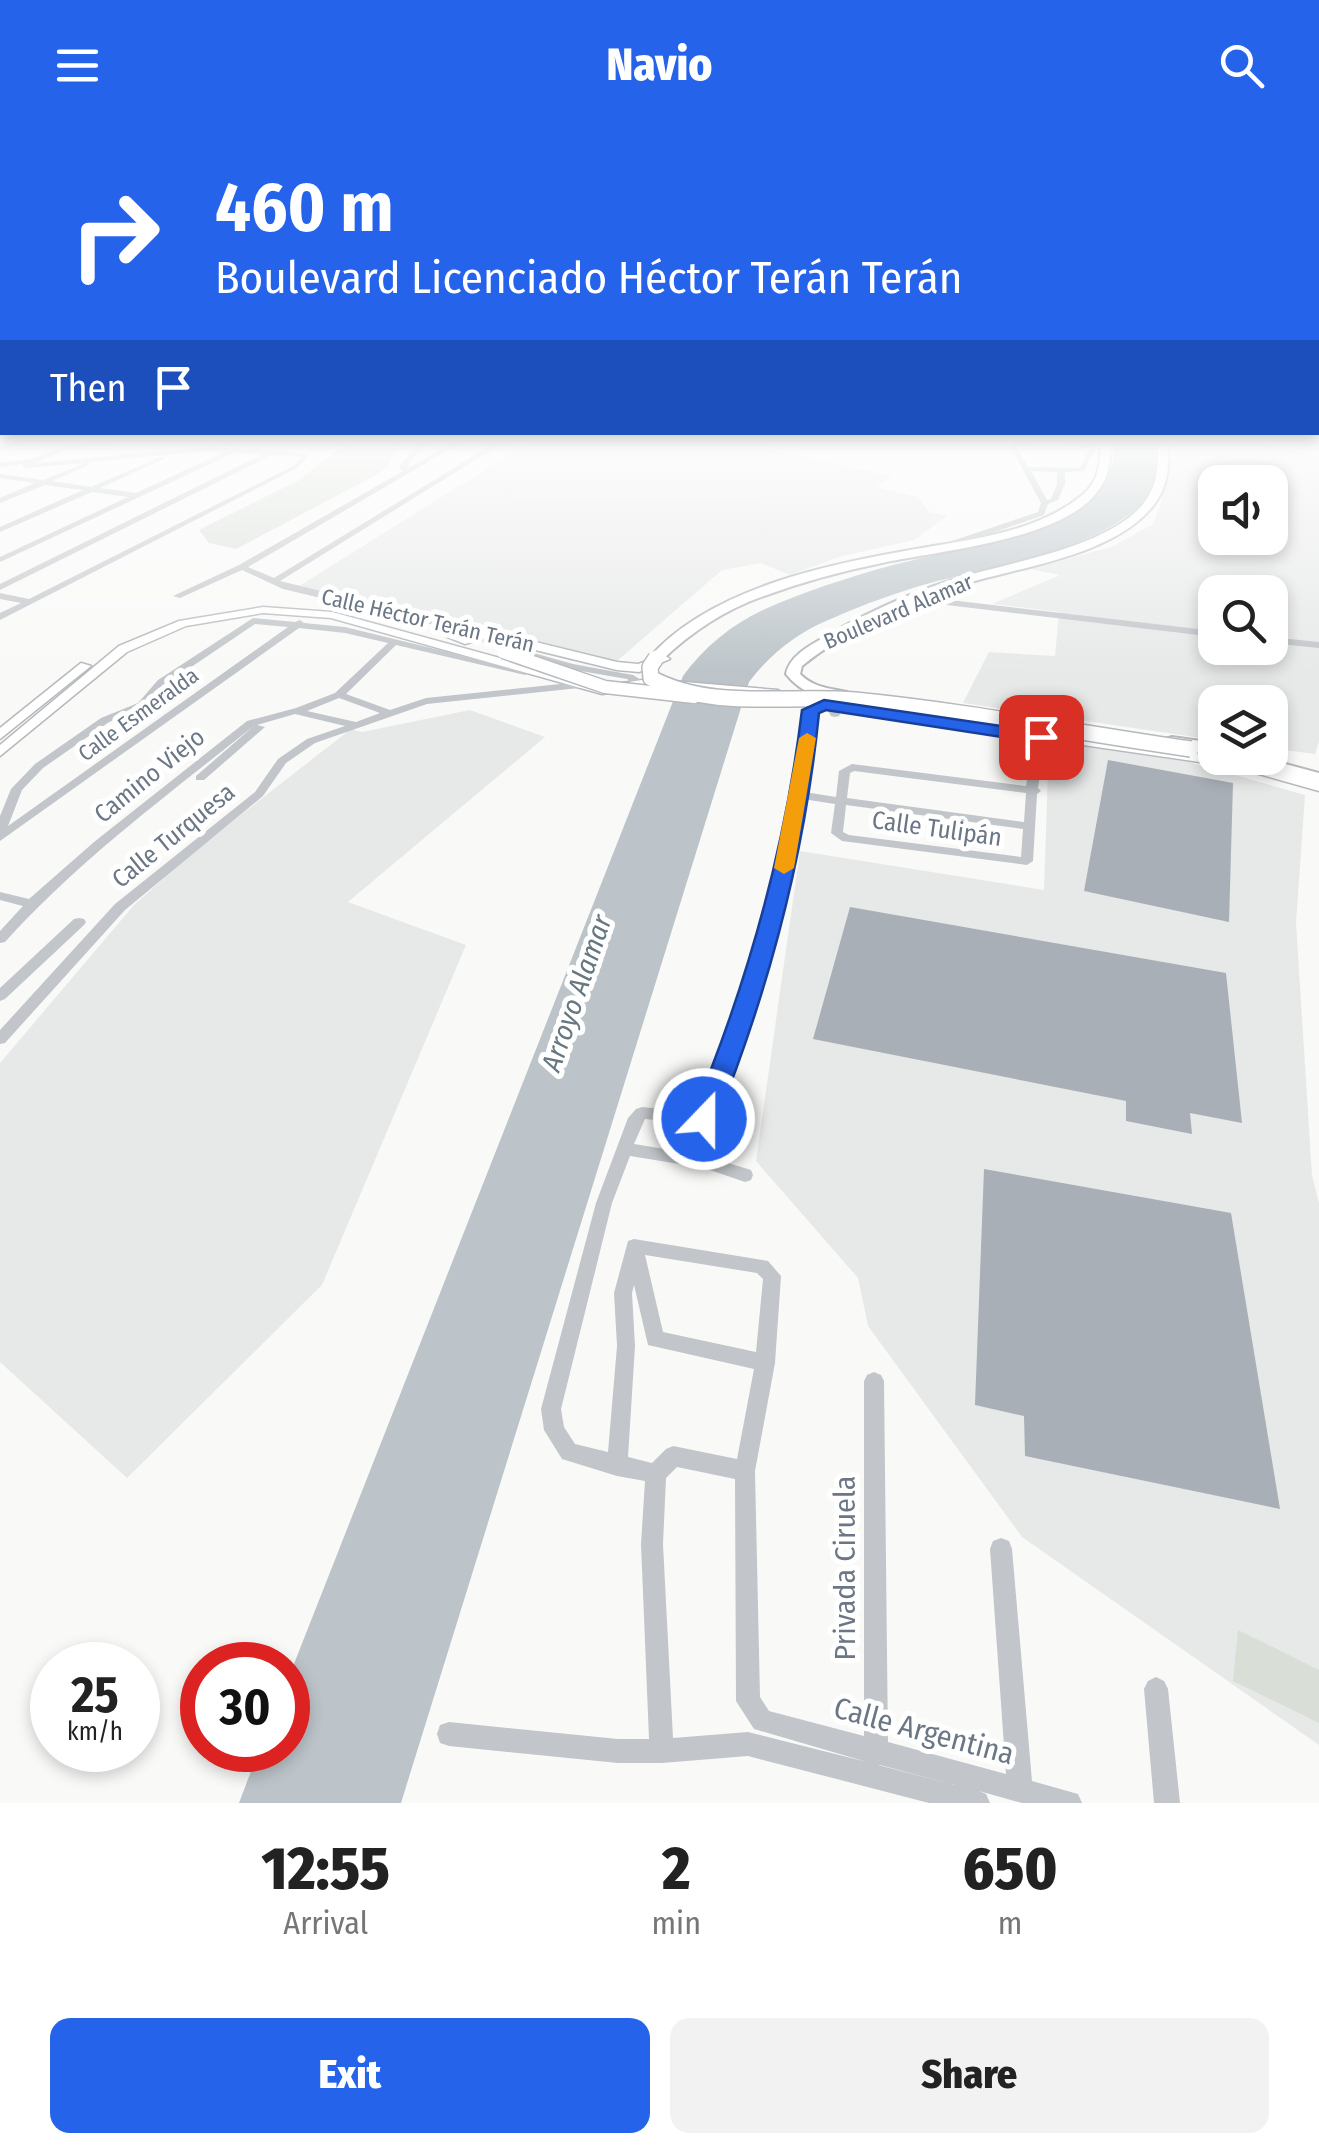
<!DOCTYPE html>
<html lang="en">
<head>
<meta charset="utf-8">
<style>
	:root { --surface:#fff; --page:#f2f2f2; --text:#222; --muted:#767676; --accent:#2563eb }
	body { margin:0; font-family:"Fira Sans Condensed",sans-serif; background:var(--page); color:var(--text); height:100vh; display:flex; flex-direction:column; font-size:38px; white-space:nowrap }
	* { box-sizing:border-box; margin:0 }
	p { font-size:32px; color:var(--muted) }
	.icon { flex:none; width:55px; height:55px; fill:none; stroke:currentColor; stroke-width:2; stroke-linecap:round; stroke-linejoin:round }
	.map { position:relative; height:1673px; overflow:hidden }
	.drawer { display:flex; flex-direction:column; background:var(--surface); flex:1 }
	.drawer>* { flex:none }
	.hud { position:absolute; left:0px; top:0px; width:1320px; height:305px; box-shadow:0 5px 15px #0003; background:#2563eb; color:#fff; overflow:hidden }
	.tools { position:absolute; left:1198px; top:335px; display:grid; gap:20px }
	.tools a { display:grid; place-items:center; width:90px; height:90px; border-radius:20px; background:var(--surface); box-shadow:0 5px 15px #0003; font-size:50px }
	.speed { position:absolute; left:30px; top:1512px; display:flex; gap:20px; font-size:50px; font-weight:700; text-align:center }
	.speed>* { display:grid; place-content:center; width:130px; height:130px; border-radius:50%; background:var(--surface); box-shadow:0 5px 15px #0003; line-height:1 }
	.speed small { font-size:25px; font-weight:400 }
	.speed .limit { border:15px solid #d22; background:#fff; color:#111 }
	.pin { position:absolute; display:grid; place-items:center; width:85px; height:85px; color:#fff; margin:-42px; border-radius:20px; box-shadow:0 5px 15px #0006 }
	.me { position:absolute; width:110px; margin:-55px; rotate:22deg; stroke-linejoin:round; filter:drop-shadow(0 0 8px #0008) }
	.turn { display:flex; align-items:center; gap:35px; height:210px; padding:0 50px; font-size:45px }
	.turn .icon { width:130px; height:130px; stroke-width:2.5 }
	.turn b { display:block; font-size:70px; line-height:85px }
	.then { display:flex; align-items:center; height:95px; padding:0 50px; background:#0003; gap:20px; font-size:38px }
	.eta { display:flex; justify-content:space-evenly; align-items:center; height:170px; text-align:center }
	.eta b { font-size:60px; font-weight:800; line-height:70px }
	.primary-button { display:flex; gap:20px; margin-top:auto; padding:20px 50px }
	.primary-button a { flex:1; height:115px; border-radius:20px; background:var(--accent); color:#fff; font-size:40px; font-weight:800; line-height:115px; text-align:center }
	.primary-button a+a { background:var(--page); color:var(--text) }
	header { display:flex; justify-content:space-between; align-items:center; height:130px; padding:0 50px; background:var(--accent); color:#fff; font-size:45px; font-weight:800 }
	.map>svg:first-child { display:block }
</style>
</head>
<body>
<header><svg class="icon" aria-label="menu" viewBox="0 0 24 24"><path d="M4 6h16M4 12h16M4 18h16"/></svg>Navio<svg class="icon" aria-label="search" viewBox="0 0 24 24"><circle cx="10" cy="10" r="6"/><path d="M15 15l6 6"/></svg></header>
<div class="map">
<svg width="1319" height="1673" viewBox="0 0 1319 1673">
	<rect width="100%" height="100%" fill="#f9faf8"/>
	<g fill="#e7e9e8" fill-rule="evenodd">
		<polygon points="531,311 759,311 758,317 892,346 876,357 918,367 929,382 947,386 914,410 842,426 790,445 761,433 722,440 617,531 299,456"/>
		<path d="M1164 311H1254L1319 326V612L1315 624 1270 618V572H1215V610L963 573 989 522 1055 526 1059 482 992 474 1060 445 1030 439 1111 417 1153 394 1161 373ZM1215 352H1270V408H1215ZM1215 462H1270V518H1215Z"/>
		<polygon points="470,580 545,607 348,772 466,815 322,1155 127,1348 0,1232 0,933 134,775 193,722 351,599 362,602"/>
		<polygon points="1049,611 1189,632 1305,665 1296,793 1312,1045 1319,1073 1319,1615 1022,1407 868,1196 858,1148 756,1031 800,721 1044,760"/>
	</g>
	<g fill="#d9ded7">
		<polygon points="350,311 401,311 388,336 378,344 236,419 209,413 199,400 299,350"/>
		<polygon points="1238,1500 1319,1540 1319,1593 1233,1551"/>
	</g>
	<path fill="#bcc4c9" d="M1112 311H1157C1189 406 992 437 934 452 900 461 865 474 833 488 798 502 772 522 749 552L401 1673H239L259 1620H288V1549L683 546C704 517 732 494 765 479 805 461 847 448 889 436 939 422 1134 391 1112 311Z"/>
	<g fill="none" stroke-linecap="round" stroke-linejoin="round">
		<polyline stroke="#bcc4c9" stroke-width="2.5" points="0,318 23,311"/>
	</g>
	<g fill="#a9afb6">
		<polygon points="1108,630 1233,653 1229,792 1084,761"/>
		<polygon points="850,777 1226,843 1242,993 1190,983 1192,1004 1126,991 1126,971 813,909"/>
		<polygon points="984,1039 1231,1083 1280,1379 1025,1326 1024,1286 975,1275"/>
	</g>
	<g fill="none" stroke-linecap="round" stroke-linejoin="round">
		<defs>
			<g id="major">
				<polygon points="263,477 332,482 602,556 649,549 778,560 784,564 778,568 649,557 602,564 331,488 263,483 186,496 127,522 0,626 0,615 119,516 179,491"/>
				<polygon points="486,500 617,532 638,534 664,525 670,529 639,542 617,540 486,508 465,514 445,506 451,502 465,506"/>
				<polygon points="81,533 91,536 0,609 0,598"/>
				<polygon points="813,568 1235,629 1319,652 1319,661 1234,637 808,575 808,569"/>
			</g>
			<g id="highway">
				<path d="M1101 311H1111C1110 335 1110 348 1093 367 1052 411 939 421 882 433 843 441 802 452 764 466 724 480 691 502 661 531L649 528C711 457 833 433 922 418 975 409 1038 401 1081 366 1100 351 1100 333 1101 311Z"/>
				<path d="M1158 311H1168C1169 335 1169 356 1153 376 1112 427 1017 437 958 456 904 474 846 500 802 536L800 544C814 558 829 558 847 562V568C823 571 801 563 786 544 790 524 813 514 830 504 867 483 908 464 949 451 1003 433 1113 418 1146 370 1159 351 1158 333 1158 311Z"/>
				<polygon points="1172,607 1215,613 1215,623 1166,615 1166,609"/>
				<polygon points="1239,628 1263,628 1319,643 1319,653 1241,631"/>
			</g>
		</defs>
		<use href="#major" stroke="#b6b9bd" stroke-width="3"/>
		<use href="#highway" stroke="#b5b8bc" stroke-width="4"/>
		<g fill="#c2c5c9" fill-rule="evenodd">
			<path d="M97 311H115L66 320 35 333 209 317 273 320 309 325 297 338 0 490V483L21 473 0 469V463L29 469 293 336 301 327 272 325 0 460V454L263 324 234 323 0 432V427L128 367 92 362 0 402V397L83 360 45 355 0 373V368L35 353 0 348V344L43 350 85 333 24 338 22 335 28 333 0 337V333L31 329 63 317ZM209 321 224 322 136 363 100 358 164 329V327H160L91 357 52 351 89 335 88 332Z"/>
			<polygon points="419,311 426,311 407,337 408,338 456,311 464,311 248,437 274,448 498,311 506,311 280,451 489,502 490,509 495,512 573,534 633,545 643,551 643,555 635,555 627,549 569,539 489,516 482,512 481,506 283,459 242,440 180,468 173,466 239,435 403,341 399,337"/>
			<path d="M1033 311 1018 315 1017 318 1028 337 1080 338 1090 317 1086 319 1065 311 1085 314 1088 311H1099L1084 341 1065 342V354L1058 370 1048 374 1044 385 949 418H943V414L1038 382 1041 373 1011 318 1013 312ZM1031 341 1057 342V354L1051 369 1047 370Z"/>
			<polygon points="916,466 1215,501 1215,507 913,471 913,467"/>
			<path d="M253 488 295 492 300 490 304 493 345 497 530 542 525 545 396 515 346 564 390 580 426 568 579 552 584 555 579 558 427 574 315 613 286 633 263 666 125 780 5 913 0 914V900L115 774 255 662 278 629 307 609 345 596 295 584 257 595 265 597 204 650H196V646L255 595C169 664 79 730 5 812L0 813V801L23 776 0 770V762L29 769 94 712 247 591 296 578 335 563 388 513 345 503 299 498 0 711V686L11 659 35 634 101 588 138 573 158 550ZM255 494 288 497 8 696 22 660 43 638 109 592 146 577 166 554ZM339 568 380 583 356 592 307 581Z"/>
			<polygon points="1270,507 1319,512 1319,518 1270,513"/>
			<path d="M811 569 816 572 804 662 836 667 839 641 852 634 1026 656 1038 593 1039 591H1047L1048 593 1038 658 1041 661 1037 664 1033 731 1027 735 842 711 831 703 835 674 803 669 783 772 745 907 712 989V1028L751 1040 753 1045 751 1050 745 1052 704 1038 630 1026 612 1073 561 1279 564 1297 575 1314 608 1322 617 1216 614 1163 628 1111 634 1109 768 1131 781 1146 775 1233 755 1341 760 1567 769 1581 864 1606V1251L867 1245 874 1242 881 1245 884 1251 888 1612 1006 1644 990 1419 993 1411 1001 1408 1009 1411 1012 1419 1032 1651 1078 1664 1082 1673H1022L979 1661 986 1664 990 1673H929L748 1626 662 1633H618L449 1616 440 1613 437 1604 440 1595 449 1592 618 1609H649L641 1414 645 1351 617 1346 562 1329 544 1300 541 1279 596 1073 628 988 636 979 642 977 699 983C710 957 723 931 732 904 767 796 792 685 806 572ZM854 641 1026 663 1024 692 847 668 850 643ZM846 675 1023 699 1021 727 849 705 843 702ZM645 989 696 994V1024L634 1014ZM645 1125 757 1143 763 1149 756 1222 663 1202ZM634 1155 648 1215 754 1239 737 1329 673 1316 666 1319 652 1333 628 1327 635 1216 632 1163ZM677 1337 735 1349 736 1571 754 1599 867 1632 748 1602 673 1608 663 1414 666 1348ZM878 1635H880L955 1655Z"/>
			<polygon points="829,572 833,573 840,584 839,586 835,587 831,586 824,575"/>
			<polygon points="79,788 84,789 86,792 84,795 5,869 0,871 0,858 74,789"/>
			<polygon points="1156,1547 1164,1551 1168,1559 1180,1673 1154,1673 1144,1559 1148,1551"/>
		</g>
		<use href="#major" fill="#fff" fill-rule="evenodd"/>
		<use href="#highway" fill="#fff" fill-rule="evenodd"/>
		<defs>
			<polyline id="major-bridge" points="503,522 605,557 694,567"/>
			<path id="highway-bridge" d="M656 528 650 537 651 548C711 581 789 564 855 570 967 581 1080 603 1191 619"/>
		</defs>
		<use href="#major-bridge" stroke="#b6b9bd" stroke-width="15" stroke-linecap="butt"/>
		<use href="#highway-bridge" stroke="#b5b8bc" stroke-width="18" stroke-linecap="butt"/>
		<use href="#major-bridge" stroke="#fff" stroke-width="12"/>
		<use href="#highway-bridge" stroke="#fff" stroke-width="15"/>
	</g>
	<linearGradient id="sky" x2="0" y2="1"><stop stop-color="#96badc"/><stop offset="0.57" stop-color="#fcfdfc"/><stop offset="1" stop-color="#fcfdfc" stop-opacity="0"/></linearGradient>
	<rect width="1319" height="545" fill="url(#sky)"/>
	<path fill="#2563eb" stroke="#184099" stroke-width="2.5" d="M824 570 1041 602 1050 607 1041 613 826 580 819 583C805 723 769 859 717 989L713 996H695L691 989C746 858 785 722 802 580Z"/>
	<polygon fill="#f59e0b" points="807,603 816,608 794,738 784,744 774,738 799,608"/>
	<g text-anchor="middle" stroke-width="10" stroke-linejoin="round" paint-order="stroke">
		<g font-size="22" fill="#6c7786" stroke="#fff">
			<text transform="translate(898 481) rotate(-23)" y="8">Boulevard Alamar</text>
			<text transform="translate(428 490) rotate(13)" y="8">Calle Héctor Terán Terán</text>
			<text transform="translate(138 584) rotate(-36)" y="8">Calle Esmeralda</text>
		</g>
		<g font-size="25" fill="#6c7786" stroke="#fff">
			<text transform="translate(149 645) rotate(-39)" y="9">Camino Viejo</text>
			<text transform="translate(937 698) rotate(8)" y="9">Calle Tulipán</text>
			<text transform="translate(173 705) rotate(-39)" y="9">Calle Turquesa</text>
		</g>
		<g font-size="28" font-style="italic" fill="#677780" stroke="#fff">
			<text transform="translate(576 863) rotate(-71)" y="10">Arroyo Alamar</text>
		</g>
		<g font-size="30" fill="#6c7786" stroke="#fff">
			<text transform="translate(845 1438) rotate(-90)" y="10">Privada Ciruela</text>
			<text transform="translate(924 1601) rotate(15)" y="10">Calle Argentina</text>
		</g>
	</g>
</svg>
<div class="tools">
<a><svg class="icon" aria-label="sound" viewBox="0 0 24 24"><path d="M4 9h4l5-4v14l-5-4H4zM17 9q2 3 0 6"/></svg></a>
<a><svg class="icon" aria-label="search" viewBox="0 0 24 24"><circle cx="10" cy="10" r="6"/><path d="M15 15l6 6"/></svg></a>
<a><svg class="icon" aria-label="layers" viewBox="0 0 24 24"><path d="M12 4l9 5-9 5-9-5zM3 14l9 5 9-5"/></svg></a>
</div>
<div class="speed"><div>25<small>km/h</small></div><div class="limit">30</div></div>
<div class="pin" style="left:1041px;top:607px;background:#d93025"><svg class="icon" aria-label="arrive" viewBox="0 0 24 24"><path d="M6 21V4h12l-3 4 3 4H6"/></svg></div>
<svg class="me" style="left:704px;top:989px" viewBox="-20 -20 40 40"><circle r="17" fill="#2563eb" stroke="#fff" stroke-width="3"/><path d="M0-11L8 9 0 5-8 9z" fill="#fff"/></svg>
<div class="hud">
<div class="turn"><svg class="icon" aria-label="right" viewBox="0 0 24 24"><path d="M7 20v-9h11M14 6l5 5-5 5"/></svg><div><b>460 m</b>Boulevard Licenciado Héctor Terán Terán</div></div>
<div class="then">Then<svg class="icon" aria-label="arrive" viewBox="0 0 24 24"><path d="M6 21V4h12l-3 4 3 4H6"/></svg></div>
</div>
</div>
<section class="drawer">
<div class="eta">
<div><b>12:55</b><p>Arrival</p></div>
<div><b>2</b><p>min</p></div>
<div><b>650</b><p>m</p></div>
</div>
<div class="primary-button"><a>Exit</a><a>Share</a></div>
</section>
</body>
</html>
